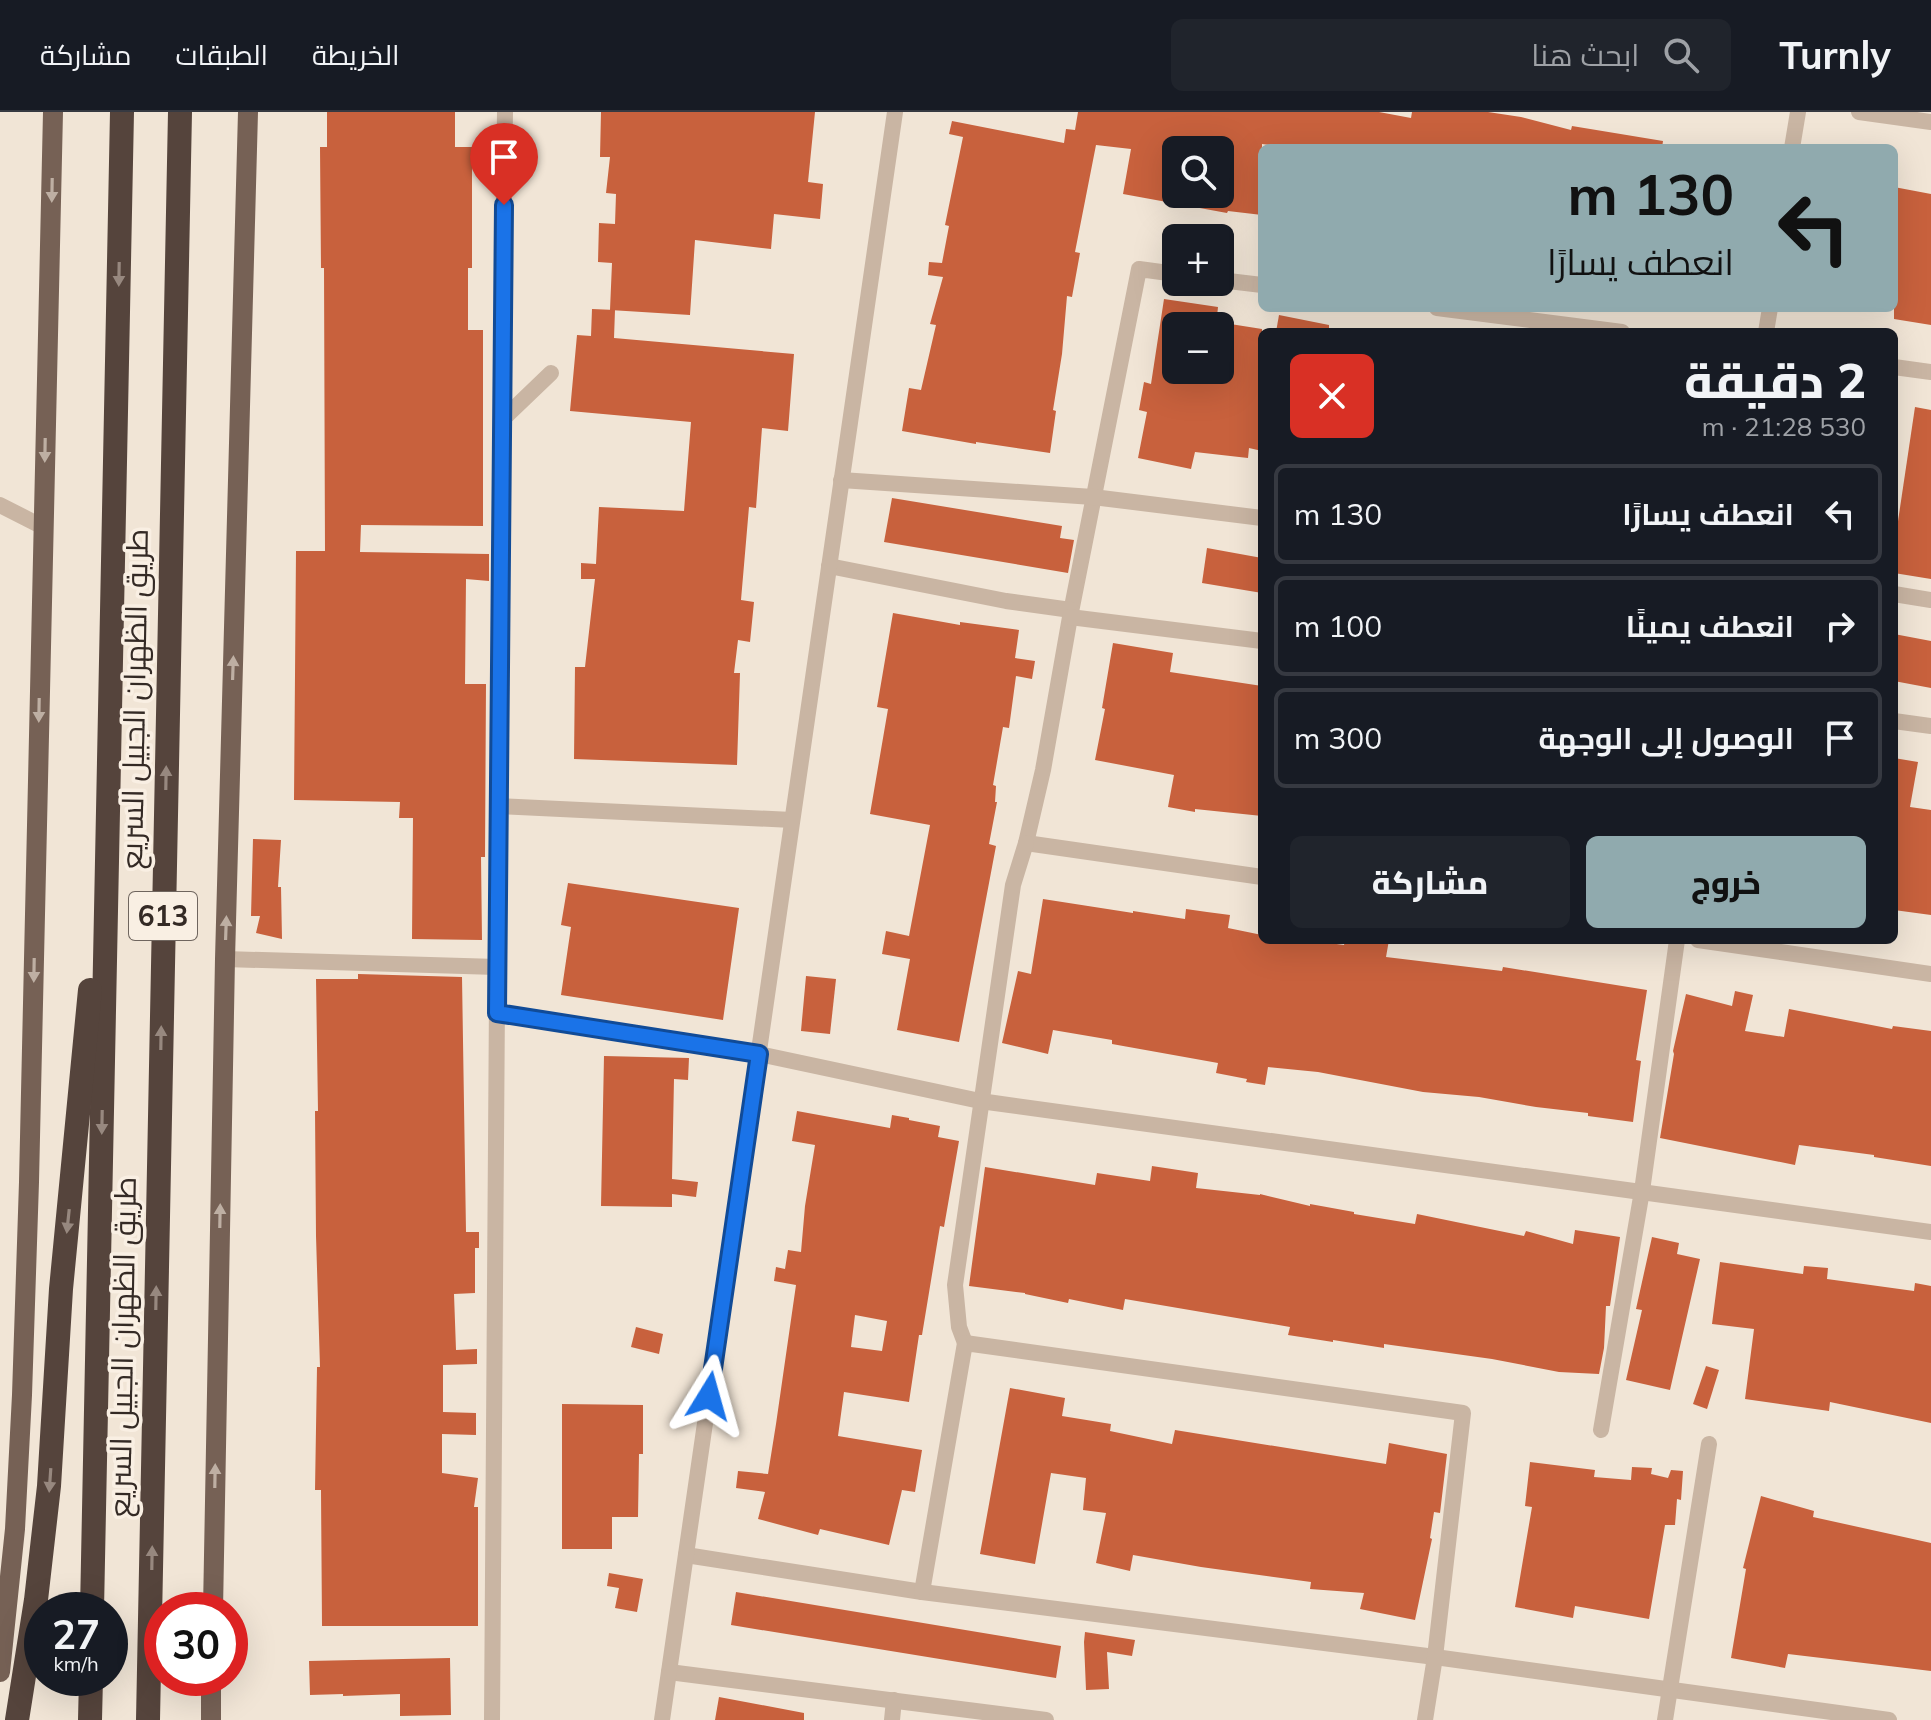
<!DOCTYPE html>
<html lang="ar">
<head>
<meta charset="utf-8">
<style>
	:root { --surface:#171b24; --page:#20242c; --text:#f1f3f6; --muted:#9ea1a6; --line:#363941; --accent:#90aaae }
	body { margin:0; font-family:Mulish,Cairo,sans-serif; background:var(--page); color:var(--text); direction:rtl; height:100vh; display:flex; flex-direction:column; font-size:30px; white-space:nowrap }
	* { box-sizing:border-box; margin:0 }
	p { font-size:26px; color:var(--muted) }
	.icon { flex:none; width:44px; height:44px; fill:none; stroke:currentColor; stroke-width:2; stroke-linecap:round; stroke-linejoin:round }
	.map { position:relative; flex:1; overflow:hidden; direction:ltr }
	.side { position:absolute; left:1258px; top:216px; width:640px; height:616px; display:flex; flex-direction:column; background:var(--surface); border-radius:12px; box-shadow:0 8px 32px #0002; direction:rtl }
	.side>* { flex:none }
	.banner { position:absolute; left:1258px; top:32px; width:640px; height:168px; border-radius:12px; box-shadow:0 8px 32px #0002; direction:rtl; background:#90aaae; color:#111; overflow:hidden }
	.tools { position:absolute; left:1162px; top:24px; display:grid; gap:16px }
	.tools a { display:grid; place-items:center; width:72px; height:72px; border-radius:12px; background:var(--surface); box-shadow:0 8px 32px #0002; font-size:40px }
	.speed { position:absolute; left:24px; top:1480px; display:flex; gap:16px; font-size:40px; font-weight:700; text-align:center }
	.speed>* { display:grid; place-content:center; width:104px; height:104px; border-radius:50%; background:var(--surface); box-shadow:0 8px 32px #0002; line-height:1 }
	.speed small { font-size:20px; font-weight:400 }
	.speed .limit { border:12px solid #d22; background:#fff; color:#111 }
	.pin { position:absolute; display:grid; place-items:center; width:68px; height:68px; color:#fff; margin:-82px -34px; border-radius:50% 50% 50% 0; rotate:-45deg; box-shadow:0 0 8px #0007 }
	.pin .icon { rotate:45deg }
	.me { position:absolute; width:88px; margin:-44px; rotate:8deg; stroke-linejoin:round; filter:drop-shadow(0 0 6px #0008) }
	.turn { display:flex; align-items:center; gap:28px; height:168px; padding:0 32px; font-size:36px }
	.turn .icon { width:104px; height:104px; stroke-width:2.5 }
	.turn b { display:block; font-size:56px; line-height:68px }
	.round { display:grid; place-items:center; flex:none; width:84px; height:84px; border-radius:12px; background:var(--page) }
	.head { display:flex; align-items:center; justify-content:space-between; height:136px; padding:0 32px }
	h1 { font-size:48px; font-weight:800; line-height:60px }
	.action { display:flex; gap:16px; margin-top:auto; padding:16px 32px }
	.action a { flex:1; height:92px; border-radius:12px; background:var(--accent); color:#111; font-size:32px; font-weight:800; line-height:92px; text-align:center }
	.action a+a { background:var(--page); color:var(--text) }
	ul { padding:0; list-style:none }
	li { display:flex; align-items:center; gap:24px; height:100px; margin:0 16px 12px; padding:0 16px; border:4px solid var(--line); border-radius:12px }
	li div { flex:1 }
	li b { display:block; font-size:30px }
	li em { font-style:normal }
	header { display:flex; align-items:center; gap:48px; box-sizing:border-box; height:112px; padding:0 40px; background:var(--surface); border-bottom:2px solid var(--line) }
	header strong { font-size:38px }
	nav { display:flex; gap:44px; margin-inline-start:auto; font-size:28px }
	.search { width:560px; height:72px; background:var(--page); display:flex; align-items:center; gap:20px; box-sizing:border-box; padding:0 28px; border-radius:12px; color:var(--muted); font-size:30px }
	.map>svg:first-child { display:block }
</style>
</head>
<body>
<header>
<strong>Turnly</strong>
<div class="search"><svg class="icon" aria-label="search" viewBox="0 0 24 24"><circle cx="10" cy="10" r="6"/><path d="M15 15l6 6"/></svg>ابحث هنا</div>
<nav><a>الخريطة</a><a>الطبقات</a><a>مشاركة</a></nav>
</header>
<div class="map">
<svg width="1931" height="1608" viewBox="0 0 1931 1608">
	<rect width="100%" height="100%" fill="#f1e5d6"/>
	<g fill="#c8613d" fill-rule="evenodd">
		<polygon points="327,0 455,0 455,35 472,35 472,156 468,156 468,218 483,218 483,414 361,413 360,440 489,442 489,469 466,467 465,572 486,572 485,745 481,745 482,828 412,827 413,706 399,706 400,690 294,688 296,439 325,439 324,156 321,156 320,35 327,35"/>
		<polygon points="601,0 815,0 808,70 823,72 820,107 774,102 771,137 695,128 690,203 610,198 612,151 598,150 599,111 615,112 616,82 606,81 610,45 600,45"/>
		<path d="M1078 0H1379L1411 6 1412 0H1488L1521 5 1571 18 1572 14 1663 29 1662 36H1292L1262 32V103L1228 99 1227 101 1123 82 1131 37 1096 33 1075 140 1080 141 1072 185 1067 184 1062 242 1053 298 1056 299 1050 341 976 330V332L902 319 909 276 921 278 936 213 930 212 943 165 928 163 929 150 942 151 949 114 945 113 963 25 949 22 952 9 1064 31 1066 17 1075 18ZM1176 38H1220V82H1176Z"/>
		<polygon points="1894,75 1931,82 1931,213 1894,207"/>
		<polygon points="1164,187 1218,195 1216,214 1176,214 1176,258 1220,258 1220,240 1224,211 1262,217 1262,339 1249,336 1248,346 1195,340 1191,357 1138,346 1147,300 1139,298 1144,270 1151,272"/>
		<polygon points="592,197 615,198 614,226 794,242 788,319 762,316 756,396 749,395 741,488 754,490 750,530 738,528 734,561 740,561 737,653 574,647 575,555 585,555 595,467 581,467 581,451 596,452 599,395 684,399 691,310 570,299 577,223 591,224"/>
		<polygon points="1279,203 1329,213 1329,220 1276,220"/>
		<polygon points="1915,295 1931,298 1931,467 1894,461 1894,436"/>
		<polygon points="892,386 1062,414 1060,426 1074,428 1068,461 884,430"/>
		<polygon points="1207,436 1262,446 1262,481 1202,471"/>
		<polygon points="893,501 960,513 960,510 1019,518 1015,546 1035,549 1032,567 1016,564 1009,616 1003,615 993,673 996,674 995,690 997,690 989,732 996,734 959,930 897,918 910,847 882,842 886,819 909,824 930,713 870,702 888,597 877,595"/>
		<polygon points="1894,522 1931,529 1931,576 1894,569"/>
		<polygon points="1113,531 1173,541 1170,560 1262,574 1262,704 1195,697 1195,700 1168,695 1174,663 1095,648 1105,597 1102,596"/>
		<polygon points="1894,646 1918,650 1910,695 1931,698 1931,803 1894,798"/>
		<polygon points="253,727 281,728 278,775 281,775 282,827 256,821 260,804 251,804"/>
		<polygon points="568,771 739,796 723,908 561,883 571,815 561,813"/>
		<polygon points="1043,787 1133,801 1133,799 1185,807 1186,797 1207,800 1230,803 1228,816 1262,823 1262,828 1307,828 1344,833 1345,828 1389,828 1386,845 1502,859 1503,855 1647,878 1636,948 1641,949 1633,1010 1588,1004 1588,1001 1536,995 1479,985 1423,980 1318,960 1268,955 1265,973 1246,970 1247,967 1216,961 1218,951 1112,932 1112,928 1053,918 1048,942 1002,931 1018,859 1031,862"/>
		<polygon points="358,862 462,865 466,1120 479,1120 479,1136 475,1136 475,1181 454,1182 456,1238 477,1237 477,1252 443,1253 443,1300 476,1301 476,1323 442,1322 442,1361 478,1366 474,1395 478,1395 478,1514 322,1514 321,1378 315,1378 317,1255 320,1255 316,1124 315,999 318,999 316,867 358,867"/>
		<polygon points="806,864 836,867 830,922 801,919"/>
		<polygon points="1735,879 1753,883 1745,919 1784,925 1789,897 1892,917 1893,914 1931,919 1931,1054 1874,1045 1874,1043 1799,1033 1795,1053 1660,1026 1674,942 1673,939 1686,882 1732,894"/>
		<polygon points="604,944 689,946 688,968 674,967 672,1067 698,1070 696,1085 672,1082 672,1095 601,1094"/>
		<path d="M797 999 890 1016 892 1003 909 1006V1008L940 1014 938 1025 959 1029 944 1115 940 1114 922 1223H919L909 1290 844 1280 838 1324 922 1338 915 1380 902 1378 889 1433 820 1417 818 1423 758 1407 765 1380 736 1376 738 1359 768 1362 776 1312 796 1173 774 1169 776 1155 785 1157 788 1138 801 1140 805 1094 815 1033 792 1029ZM855 1203 887 1209 882 1239 851 1235Z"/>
		<polygon points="1152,1054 1198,1061 1196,1076 1260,1083 1260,1082 1310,1094 1310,1092 1354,1100 1354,1102 1415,1112 1417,1102 1524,1124 1526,1119 1573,1132 1575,1118 1620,1125 1610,1194 1606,1194 1604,1236 1599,1262 1559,1260 1492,1247 1384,1232 1384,1236 1333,1228 1333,1230 1288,1223 1290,1215 1125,1187 1123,1198 1069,1187 1068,1191 1025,1182 1025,1181 969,1174 985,1055 1095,1073 1097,1061 1150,1069"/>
		<polygon points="1652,1125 1679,1131 1677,1142 1700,1147 1670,1278 1626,1268 1642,1198 1636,1197"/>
		<polygon points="1720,1150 1803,1162 1804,1154 1828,1156 1827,1167 1914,1179 1915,1171 1931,1174 1931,1311 1830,1290 1829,1299 1745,1287 1754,1217 1712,1212"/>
		<polygon points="636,1215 663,1222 659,1242 631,1235"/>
		<polygon points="1706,1254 1719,1258 1707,1297 1693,1292"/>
		<polygon points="1010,1276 1065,1286 1062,1304 1111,1312 1110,1319 1172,1332 1175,1318 1386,1352 1389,1331 1447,1342 1440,1401 1434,1400 1430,1426 1432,1427 1415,1508 1360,1497 1364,1481 1310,1477 1311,1470 1201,1455 1133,1443 1130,1459 1096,1451 1106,1401 1083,1398 1086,1366 1051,1361 1035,1452 980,1442"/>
		<polygon points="562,1292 643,1293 643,1342 639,1342 638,1405 612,1405 612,1437 562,1437"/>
		<polygon points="1530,1350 1595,1358 1594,1365 1631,1368 1632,1355 1652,1356 1651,1362 1668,1366 1671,1358 1683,1359 1681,1388 1677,1387 1675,1413 1665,1413 1649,1507 1575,1494 1573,1506 1515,1495 1532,1395 1525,1394"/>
		<polygon points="1761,1384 1814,1399 1813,1405 1931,1431 1931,1559 1788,1542 1785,1556 1731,1546 1746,1457 1743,1456"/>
		<polygon points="609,1461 643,1467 637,1500 615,1496 619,1476 607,1474"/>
		<polygon points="736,1480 1061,1534 1056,1566 731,1513"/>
		<polygon points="1085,1520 1135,1528 1132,1544 1107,1540 1109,1577 1086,1578 1084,1530"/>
		<polygon points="450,1546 451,1603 400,1604 400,1582 343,1584 343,1582 310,1583 309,1549"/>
		<polygon points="719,1585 804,1601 804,1608 715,1608"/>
	</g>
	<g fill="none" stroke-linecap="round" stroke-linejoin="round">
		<g stroke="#c9b5a3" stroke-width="16">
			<polyline points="1859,0 1931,10"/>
			<polyline points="1792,36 1798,0"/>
			<polyline points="1176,162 1139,157 1070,505 1043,658 1026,731 1262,765"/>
			<polyline points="1220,168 1262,173"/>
			<polyline points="1437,196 1622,220"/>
			<polyline points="1766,220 1770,196"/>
			<polyline points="1894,255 1931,260"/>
			<polyline points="501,309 551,261"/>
			<polyline points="841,368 1093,385 1262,406"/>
			<polyline points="0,393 43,415"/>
			<polyline points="829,454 1006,489 1071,498"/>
			<polyline points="1894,482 1931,488"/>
			<polyline points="1070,505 1262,529"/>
			<polyline points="1894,609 1931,614"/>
			<polyline points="499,694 792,708"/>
			<polyline points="1698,828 1931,862"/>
			<polyline points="225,847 497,855"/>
			<polyline points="497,901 759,942 980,989 1931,1120"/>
			<polyline points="965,1231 959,1215 955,1173 1013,773 1026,731"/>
			<polyline points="1601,1318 1642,1079 1677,828"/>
			<polyline points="686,1443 922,1480 1435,1545 1889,1608"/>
			<polyline points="922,1480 965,1231 1463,1301 1435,1545 1425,1608"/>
			<polyline points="669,1560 1046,1608"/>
			<polyline points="492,1608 501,309 505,0"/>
			<polyline points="662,1608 895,0"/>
			<polyline points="892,1608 894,1588"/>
			<polyline points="1665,1608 1709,1332"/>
		</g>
		<g stroke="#766155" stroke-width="20">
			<polyline points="213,1498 225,847 248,0"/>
			<polyline points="0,1560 15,1417 22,1283 29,1070 53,0"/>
			<polyline points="211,1608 211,1566"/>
		</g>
		<g stroke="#55443c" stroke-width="24">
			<polyline points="92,1498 122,0"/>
			<polyline points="17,1608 36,1488 49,1374 61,1177 90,878"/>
			<polyline points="90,1608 91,1566"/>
			<polyline points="148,1608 180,0"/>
		</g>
	</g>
	<defs><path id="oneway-solid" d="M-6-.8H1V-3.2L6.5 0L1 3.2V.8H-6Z" transform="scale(2)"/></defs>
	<g fill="#beafa3">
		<use href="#oneway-solid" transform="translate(52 78) rotate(91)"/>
		<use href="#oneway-solid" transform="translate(45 338) rotate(91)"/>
		<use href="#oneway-solid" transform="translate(233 556) rotate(-88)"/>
		<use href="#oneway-solid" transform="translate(39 598) rotate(91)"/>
		<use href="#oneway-solid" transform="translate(226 816) rotate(-88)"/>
		<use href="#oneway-solid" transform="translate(34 858) rotate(91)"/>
		<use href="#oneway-solid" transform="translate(220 1104) rotate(-89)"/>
		<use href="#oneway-solid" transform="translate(215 1364) rotate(-89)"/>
	</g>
	<g fill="#97887f">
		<use href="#oneway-solid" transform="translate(119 162) rotate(91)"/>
		<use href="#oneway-solid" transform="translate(166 666) rotate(-89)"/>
		<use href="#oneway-solid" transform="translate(161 926) rotate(-89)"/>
		<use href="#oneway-solid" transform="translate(102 1010) rotate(91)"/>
		<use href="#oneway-solid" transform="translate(68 1109) rotate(96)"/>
		<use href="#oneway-solid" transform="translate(156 1186) rotate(-89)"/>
		<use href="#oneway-solid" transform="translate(50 1368) rotate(94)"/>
		<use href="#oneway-solid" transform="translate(152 1446) rotate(-89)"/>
	</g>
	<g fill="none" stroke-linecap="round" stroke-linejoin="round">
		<defs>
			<polyline id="route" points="504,93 497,901 759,942 709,1284"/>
		</defs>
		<use href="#route" stroke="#114b97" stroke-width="20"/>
		<use href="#route" stroke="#1a73e8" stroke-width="14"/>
	</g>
	<g text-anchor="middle" stroke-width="7" stroke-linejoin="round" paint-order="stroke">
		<rect fill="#f9efe3" stroke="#6f655e" stroke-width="2" x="129" y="780" width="68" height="48" rx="6"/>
		<g font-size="28" font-weight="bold" fill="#342a25">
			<text x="163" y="814">613</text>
		</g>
		<g font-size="30" fill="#342a25" stroke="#f9efe3">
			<text transform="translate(135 587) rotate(-89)" y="10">طريق الظهران الجبيل السريع</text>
			<text transform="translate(123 1235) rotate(-89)" y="10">طريق الظهران الجبيل السريع</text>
		</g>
	</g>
</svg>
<div class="tools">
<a><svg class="icon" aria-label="search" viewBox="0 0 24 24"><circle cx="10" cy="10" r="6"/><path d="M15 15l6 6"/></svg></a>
<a>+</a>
<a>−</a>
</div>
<div class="speed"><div>27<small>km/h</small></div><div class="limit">30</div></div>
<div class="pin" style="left:504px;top:93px;background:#d93025"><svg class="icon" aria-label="arrive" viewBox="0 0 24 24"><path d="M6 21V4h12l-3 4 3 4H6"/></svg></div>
<svg class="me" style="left:709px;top:1284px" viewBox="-20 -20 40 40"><path d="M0-17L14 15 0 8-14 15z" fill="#1a73e8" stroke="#fff" stroke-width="4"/></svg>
<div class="banner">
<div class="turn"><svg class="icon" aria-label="left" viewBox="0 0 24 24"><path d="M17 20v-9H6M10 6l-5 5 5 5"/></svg><div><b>130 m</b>انعطف يسارًا</div></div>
</div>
<section class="side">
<div class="head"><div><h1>2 دقيقة</h1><p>530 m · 21:28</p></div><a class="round" style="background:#d93025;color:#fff"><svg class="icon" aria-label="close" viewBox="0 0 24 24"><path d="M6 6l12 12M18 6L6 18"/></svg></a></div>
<ul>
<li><svg class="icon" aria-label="left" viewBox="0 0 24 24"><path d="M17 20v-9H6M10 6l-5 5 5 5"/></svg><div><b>انعطف يسارًا</b></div><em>130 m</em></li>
<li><svg class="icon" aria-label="right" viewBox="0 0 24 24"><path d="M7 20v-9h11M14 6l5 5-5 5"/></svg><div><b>انعطف يمينًا</b></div><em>100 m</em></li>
<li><svg class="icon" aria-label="arrive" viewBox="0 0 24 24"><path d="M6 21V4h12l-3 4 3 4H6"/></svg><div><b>الوصول إلى الوجهة</b></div><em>300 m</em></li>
</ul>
<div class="action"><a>خروج</a><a>مشاركة</a></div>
</section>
</div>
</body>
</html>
